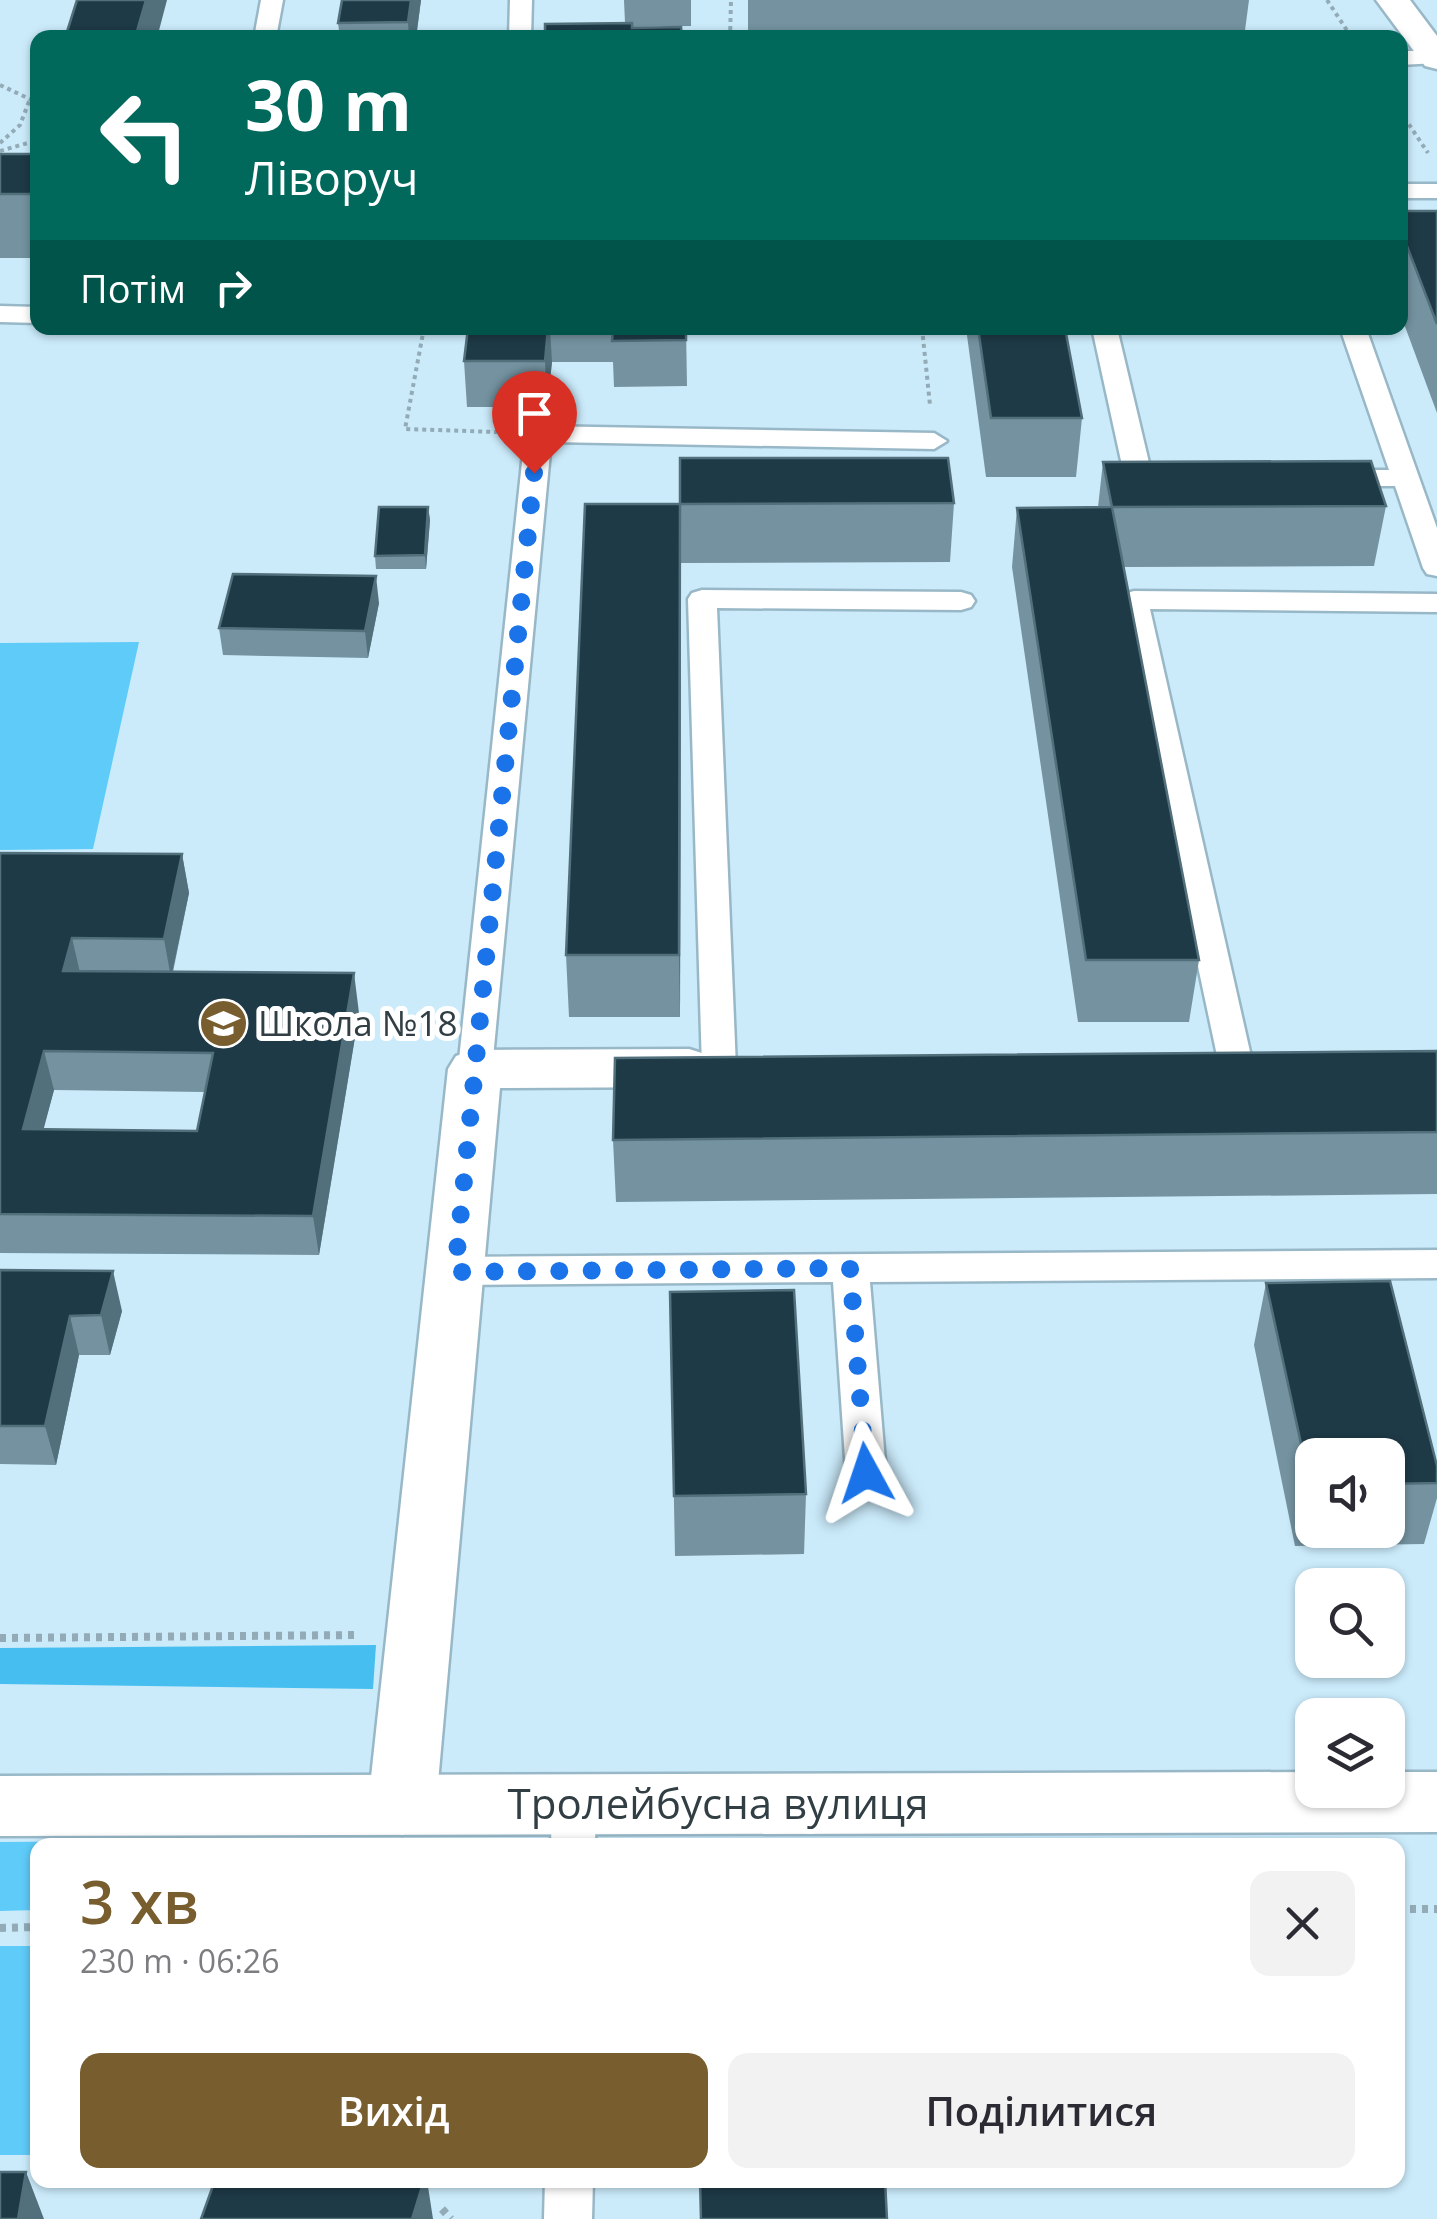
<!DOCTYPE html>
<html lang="uk">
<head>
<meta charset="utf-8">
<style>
	:root { --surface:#fff; --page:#f2f2f3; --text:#2b2b33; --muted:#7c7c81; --accent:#785d2f }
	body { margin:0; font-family:"Open Sans",sans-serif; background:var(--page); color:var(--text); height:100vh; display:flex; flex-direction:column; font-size:38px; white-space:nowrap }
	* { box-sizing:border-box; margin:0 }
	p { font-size:32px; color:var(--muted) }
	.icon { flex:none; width:55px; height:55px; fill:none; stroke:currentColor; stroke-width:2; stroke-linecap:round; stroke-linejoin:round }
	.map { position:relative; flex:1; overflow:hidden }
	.sheet { position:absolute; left:30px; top:1838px; width:1375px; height:350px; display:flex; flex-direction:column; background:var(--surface); border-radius:20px; box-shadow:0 2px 8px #0004 }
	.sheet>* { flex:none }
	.banner { position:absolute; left:30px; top:30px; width:1378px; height:305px; border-radius:20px; box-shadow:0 2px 8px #0004; background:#00695c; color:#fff; overflow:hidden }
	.buttons { position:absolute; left:1295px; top:1438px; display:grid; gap:20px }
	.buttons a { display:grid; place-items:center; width:110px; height:110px; border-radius:20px; background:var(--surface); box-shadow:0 2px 8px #0004; font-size:50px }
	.pin { position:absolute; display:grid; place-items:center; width:85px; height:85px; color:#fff; margin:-102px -42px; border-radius:50% 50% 50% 0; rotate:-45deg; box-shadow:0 0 10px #0007 }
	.pin .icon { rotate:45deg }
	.me { position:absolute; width:110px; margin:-55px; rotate:355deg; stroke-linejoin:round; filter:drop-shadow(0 0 8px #0008) }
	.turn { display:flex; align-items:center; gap:35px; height:210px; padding:0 50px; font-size:45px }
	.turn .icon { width:130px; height:130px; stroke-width:2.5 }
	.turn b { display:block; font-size:70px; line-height:85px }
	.then { display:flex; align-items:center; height:95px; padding:0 50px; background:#0003; gap:20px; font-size:38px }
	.round { display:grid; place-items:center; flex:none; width:105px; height:105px; border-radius:20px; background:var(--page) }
	.headline { display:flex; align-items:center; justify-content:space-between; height:170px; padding:0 50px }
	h1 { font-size:60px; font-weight:600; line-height:75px; color:var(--accent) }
	.cta { display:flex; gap:20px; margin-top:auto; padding:20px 50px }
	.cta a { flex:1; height:115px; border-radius:20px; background:var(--accent); color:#fff; font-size:40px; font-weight:600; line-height:115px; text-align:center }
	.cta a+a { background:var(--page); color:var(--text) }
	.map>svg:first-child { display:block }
</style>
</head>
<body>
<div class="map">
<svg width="1437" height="2219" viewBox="0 0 1437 2219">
	<rect width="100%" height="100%" fill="#cbebfb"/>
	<g fill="#5fcbf9">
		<polygon points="139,642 93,849 0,850 0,643"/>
		<polygon points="486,1838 486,1845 38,1845 37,1910 0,1911 0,1842"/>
		<rect x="0" y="1946" width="37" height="209"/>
	</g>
	<polygon fill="#46bff0" points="376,1645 373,1689 0,1684 0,1648"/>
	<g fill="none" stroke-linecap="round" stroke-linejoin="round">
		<defs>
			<g id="lane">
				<polygon points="261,0 283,0 276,38 254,38"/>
				<polygon points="510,0 532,0 531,38 509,38"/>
				<polygon points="1400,51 1437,51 1437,63 1400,65"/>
				<rect x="1400" y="184" width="37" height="14"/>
				<polygon points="0,306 38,307 38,323 0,322"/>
				<polygon points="1092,328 1117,328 1151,471 1179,473 1183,479 1179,485 1139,487 1125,479"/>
				<polygon points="1340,328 1366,328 1437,528 1437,576 1427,574 1423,568 1395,486 1331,486 1317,478 1331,470 1389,470"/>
				<polygon points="538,426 934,433 947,441 934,449 551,442 492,1069 487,1078 475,1081 463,1078 458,1069 525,434"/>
				<polygon points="702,590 961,592 971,595 975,601 971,607 961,610 717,608 736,1068 731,1076 719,1080 707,1076 702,1068 688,599 692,593"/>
				<polygon points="1134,591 1437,594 1437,612 1150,609 1253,1065 1248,1073 1236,1077 1224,1073 1219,1065 1120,600 1124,594"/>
				<polygon points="1437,1250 1437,1278 870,1282 886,1473 880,1484 866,1489 852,1484 846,1473 833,1282 455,1285 442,1281 436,1271 442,1261 455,1257"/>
				<polygon points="574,1786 589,1791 596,1805 595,1845 551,1845 552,1805 559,1791"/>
				<polygon points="545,2180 593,2180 592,2219 544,2219"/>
			</g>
			<polygon id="street" points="689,1049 708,1055 716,1068 708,1081 689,1087 500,1088 436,1805 426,1826 402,1835 378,1826 368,1805 448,1069 456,1056 475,1050"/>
			<g id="secondary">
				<polygon points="1376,0 1410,0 1437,36 1437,69 1425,66"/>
				<polygon points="1312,1772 1312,1790 1388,1790 1388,1772 1437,1772 1437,1832 0,1836 0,1776"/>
			</g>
		</defs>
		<use href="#lane" stroke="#99b8c7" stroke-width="5"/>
		<use href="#street" stroke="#99b8c7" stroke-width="5"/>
		<use href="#secondary" stroke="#99b8c7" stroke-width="5"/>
		<g stroke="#92abb7" stroke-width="4" stroke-dasharray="4 4" stroke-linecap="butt">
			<polyline points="1327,0 1352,38"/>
			<polyline points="730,38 731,0"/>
			<polyline points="0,85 38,103"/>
			<polyline points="1400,111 1428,153"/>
			<polyline points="0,143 20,125 30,99"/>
			<polyline points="0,151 38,140"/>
			<polyline points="424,328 405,429 497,432"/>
			<polyline points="922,328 930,405"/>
		</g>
		<g stroke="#92abb7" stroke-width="8" stroke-dasharray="6 6" stroke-linecap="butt">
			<polyline points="0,1638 358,1635"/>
			<polyline points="1398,1909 1437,1909"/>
			<polyline points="0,1928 38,1927"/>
			<polyline points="442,2209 451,2219"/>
		</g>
		<use href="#lane" fill="#fff" fill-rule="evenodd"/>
		<use href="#street" fill="#fff" fill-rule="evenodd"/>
		<use href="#secondary" fill="#fff" fill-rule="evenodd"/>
	</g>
	<g fill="#7492a0" fill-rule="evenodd">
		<polygon points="342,0 421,0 416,38 340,38 338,23"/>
		<polygon points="624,0 691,0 691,26 632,27 545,38 625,23"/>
		<polygon points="748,0 1249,0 1244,38 748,38"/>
		<rect x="0" y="154" width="38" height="104"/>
		<polygon points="1400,211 1437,211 1437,413 1400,313"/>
		<polygon points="468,328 686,328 687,386 614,387 613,362 552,362 547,407 467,407 464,361"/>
		<polygon points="966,328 1065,328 1082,418 1076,477 986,477"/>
		<polygon points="1103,462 1386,506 1374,566 1124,567 1199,960 1189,1022 1078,1022 1012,567 1017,508 1098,507"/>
		<polygon points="954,503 950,562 681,563 680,1017 569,1017 566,955 585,504"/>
		<polygon points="428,507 430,520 426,569 376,569 375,556"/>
		<polygon points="379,603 368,658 223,655 219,628"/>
		<path d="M0 853 182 854 189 893 173 972 359 1013 319 1255 0 1253ZM54 1090 205 1092 197 1131 43 1129Z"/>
		<polygon points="1437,1051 1437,1194 616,1202 613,1140"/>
		<polygon points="0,1270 122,1311 110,1355 79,1355 56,1465 0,1464"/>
		<path d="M1266 1283 1437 1466V1498L1424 1544 1295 1546 1254 1345ZM1312 1455H1388V1530H1312Z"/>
		<polygon points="670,1292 806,1494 804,1554 675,1556"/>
	</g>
	<g fill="#526f7c">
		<polygon points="146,0 167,0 157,38 135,38"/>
		<polygon points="411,0 421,0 416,38 409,38 408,22"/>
		<polygon points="548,328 550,328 552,362 547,407 545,361"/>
		<polygon points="680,504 681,563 680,1017 679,955"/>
		<polygon points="428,507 430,520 426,569 425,555"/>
		<polygon points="376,576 379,603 368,658 365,631"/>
		<polygon points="182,854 189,893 171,978 164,939"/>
		<polygon points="72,938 81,977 63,971"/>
		<polygon points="354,973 359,1013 319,1255 313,1216"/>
		<polygon points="44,1051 54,1090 33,1169 23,1129"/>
		<polygon points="113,1271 122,1311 110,1355 101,1315"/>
		<polygon points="70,1316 79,1355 56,1465 45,1426"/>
		<polygon points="26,2172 44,2219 18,2219"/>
		<polygon points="424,2180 427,2180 433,2219 412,2219"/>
	</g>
	<g fill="#1e3a46" stroke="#526f7c" stroke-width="2.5" fill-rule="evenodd">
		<polygon points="77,0 146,0 135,38 65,38"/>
		<polygon points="342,0 411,0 408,22 338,23"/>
		<polygon points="632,23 632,28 681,27 682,38 545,38 545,24"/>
		<polygon points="1111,36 1156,38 1090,38"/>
		<rect x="0" y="154" width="38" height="40"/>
		<polygon points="1400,211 1437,211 1437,324 1400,228"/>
		<polygon points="468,328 548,328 545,361 464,361"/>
		<polygon points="613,328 686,328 686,340 612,341"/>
		<polygon points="978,328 1065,328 1082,418 991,418"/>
		<polygon points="680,458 948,458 954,503 680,504"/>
		<polygon points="1371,461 1386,506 1112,507 1199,960 1086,960 1017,508 1112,507 1103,462"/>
		<polygon points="585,504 680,504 679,955 566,955"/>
		<polygon points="379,507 428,507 425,555 375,556"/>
		<polygon points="233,574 376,576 365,631 219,628"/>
		<path d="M0 853 182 854 164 939 72 938 63 971 354 973 313 1216 0 1214ZM44 1051 213 1053 197 1131 23 1129Z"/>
		<polygon points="1437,1051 1437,1132 613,1140 615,1058"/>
		<polygon points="0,1270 113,1271 101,1315 70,1316 45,1426 0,1426"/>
		<polygon points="1390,1281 1437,1466 1437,1483 1388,1484 1388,1455 1312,1455 1312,1485 1310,1485 1266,1283"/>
		<polygon points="794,1290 806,1494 674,1496 670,1292"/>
		<polygon points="0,2172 26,2172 18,2219 0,2219"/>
		<polygon points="215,2180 424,2180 412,2219 201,2219"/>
		<polygon points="700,2180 885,2180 887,2219 701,2219"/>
	</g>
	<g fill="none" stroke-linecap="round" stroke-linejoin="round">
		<polyline stroke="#1a73e8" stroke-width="18" stroke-dasharray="0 32.4" points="534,473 455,1272 850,1268 866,1473"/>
	</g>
	<defs>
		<symbol id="school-disc" viewBox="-11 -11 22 22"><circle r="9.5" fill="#785d2f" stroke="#fff"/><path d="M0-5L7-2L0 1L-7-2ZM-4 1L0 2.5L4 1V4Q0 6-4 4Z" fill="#fff"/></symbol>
	</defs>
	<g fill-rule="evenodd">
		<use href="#school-disc" x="196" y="996" width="55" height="55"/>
	</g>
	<g text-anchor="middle" stroke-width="10" stroke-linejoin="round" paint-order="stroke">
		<g font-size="35" fill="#313e44" stroke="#fff" text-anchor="start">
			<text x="258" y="1036">Школа №18</text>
		</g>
		<g font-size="42" fill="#313e44" stroke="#fff">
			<text x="718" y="1819">Тролейбусна вулиця</text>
		</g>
	</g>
</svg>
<div class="buttons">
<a><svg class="icon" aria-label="sound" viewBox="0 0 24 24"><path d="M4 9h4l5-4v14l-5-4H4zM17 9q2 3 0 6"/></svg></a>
<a><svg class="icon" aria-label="search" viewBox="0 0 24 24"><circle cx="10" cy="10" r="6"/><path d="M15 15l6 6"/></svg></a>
<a><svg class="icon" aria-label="layers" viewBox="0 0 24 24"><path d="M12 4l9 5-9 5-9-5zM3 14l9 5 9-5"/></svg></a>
</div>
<div class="pin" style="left:534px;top:473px;background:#d93025"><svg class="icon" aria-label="arrive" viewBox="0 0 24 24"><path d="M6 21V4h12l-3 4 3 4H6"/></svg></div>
<svg class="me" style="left:866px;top:1473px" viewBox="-20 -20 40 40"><path d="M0-17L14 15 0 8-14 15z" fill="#1a73e8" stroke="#fff" stroke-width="4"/></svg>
<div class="banner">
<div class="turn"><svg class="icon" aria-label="left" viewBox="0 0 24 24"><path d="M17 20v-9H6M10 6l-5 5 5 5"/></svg><div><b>30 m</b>Ліворуч</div></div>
<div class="then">Потім<svg class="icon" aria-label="right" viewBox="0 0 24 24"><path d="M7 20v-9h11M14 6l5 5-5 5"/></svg></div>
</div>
<section class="sheet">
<div class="headline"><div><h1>3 хв</h1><p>230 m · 06:26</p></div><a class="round"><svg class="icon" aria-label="close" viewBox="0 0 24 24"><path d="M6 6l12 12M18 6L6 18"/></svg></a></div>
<div class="cta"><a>Вихід</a><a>Поділитися</a></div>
</section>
</div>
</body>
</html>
